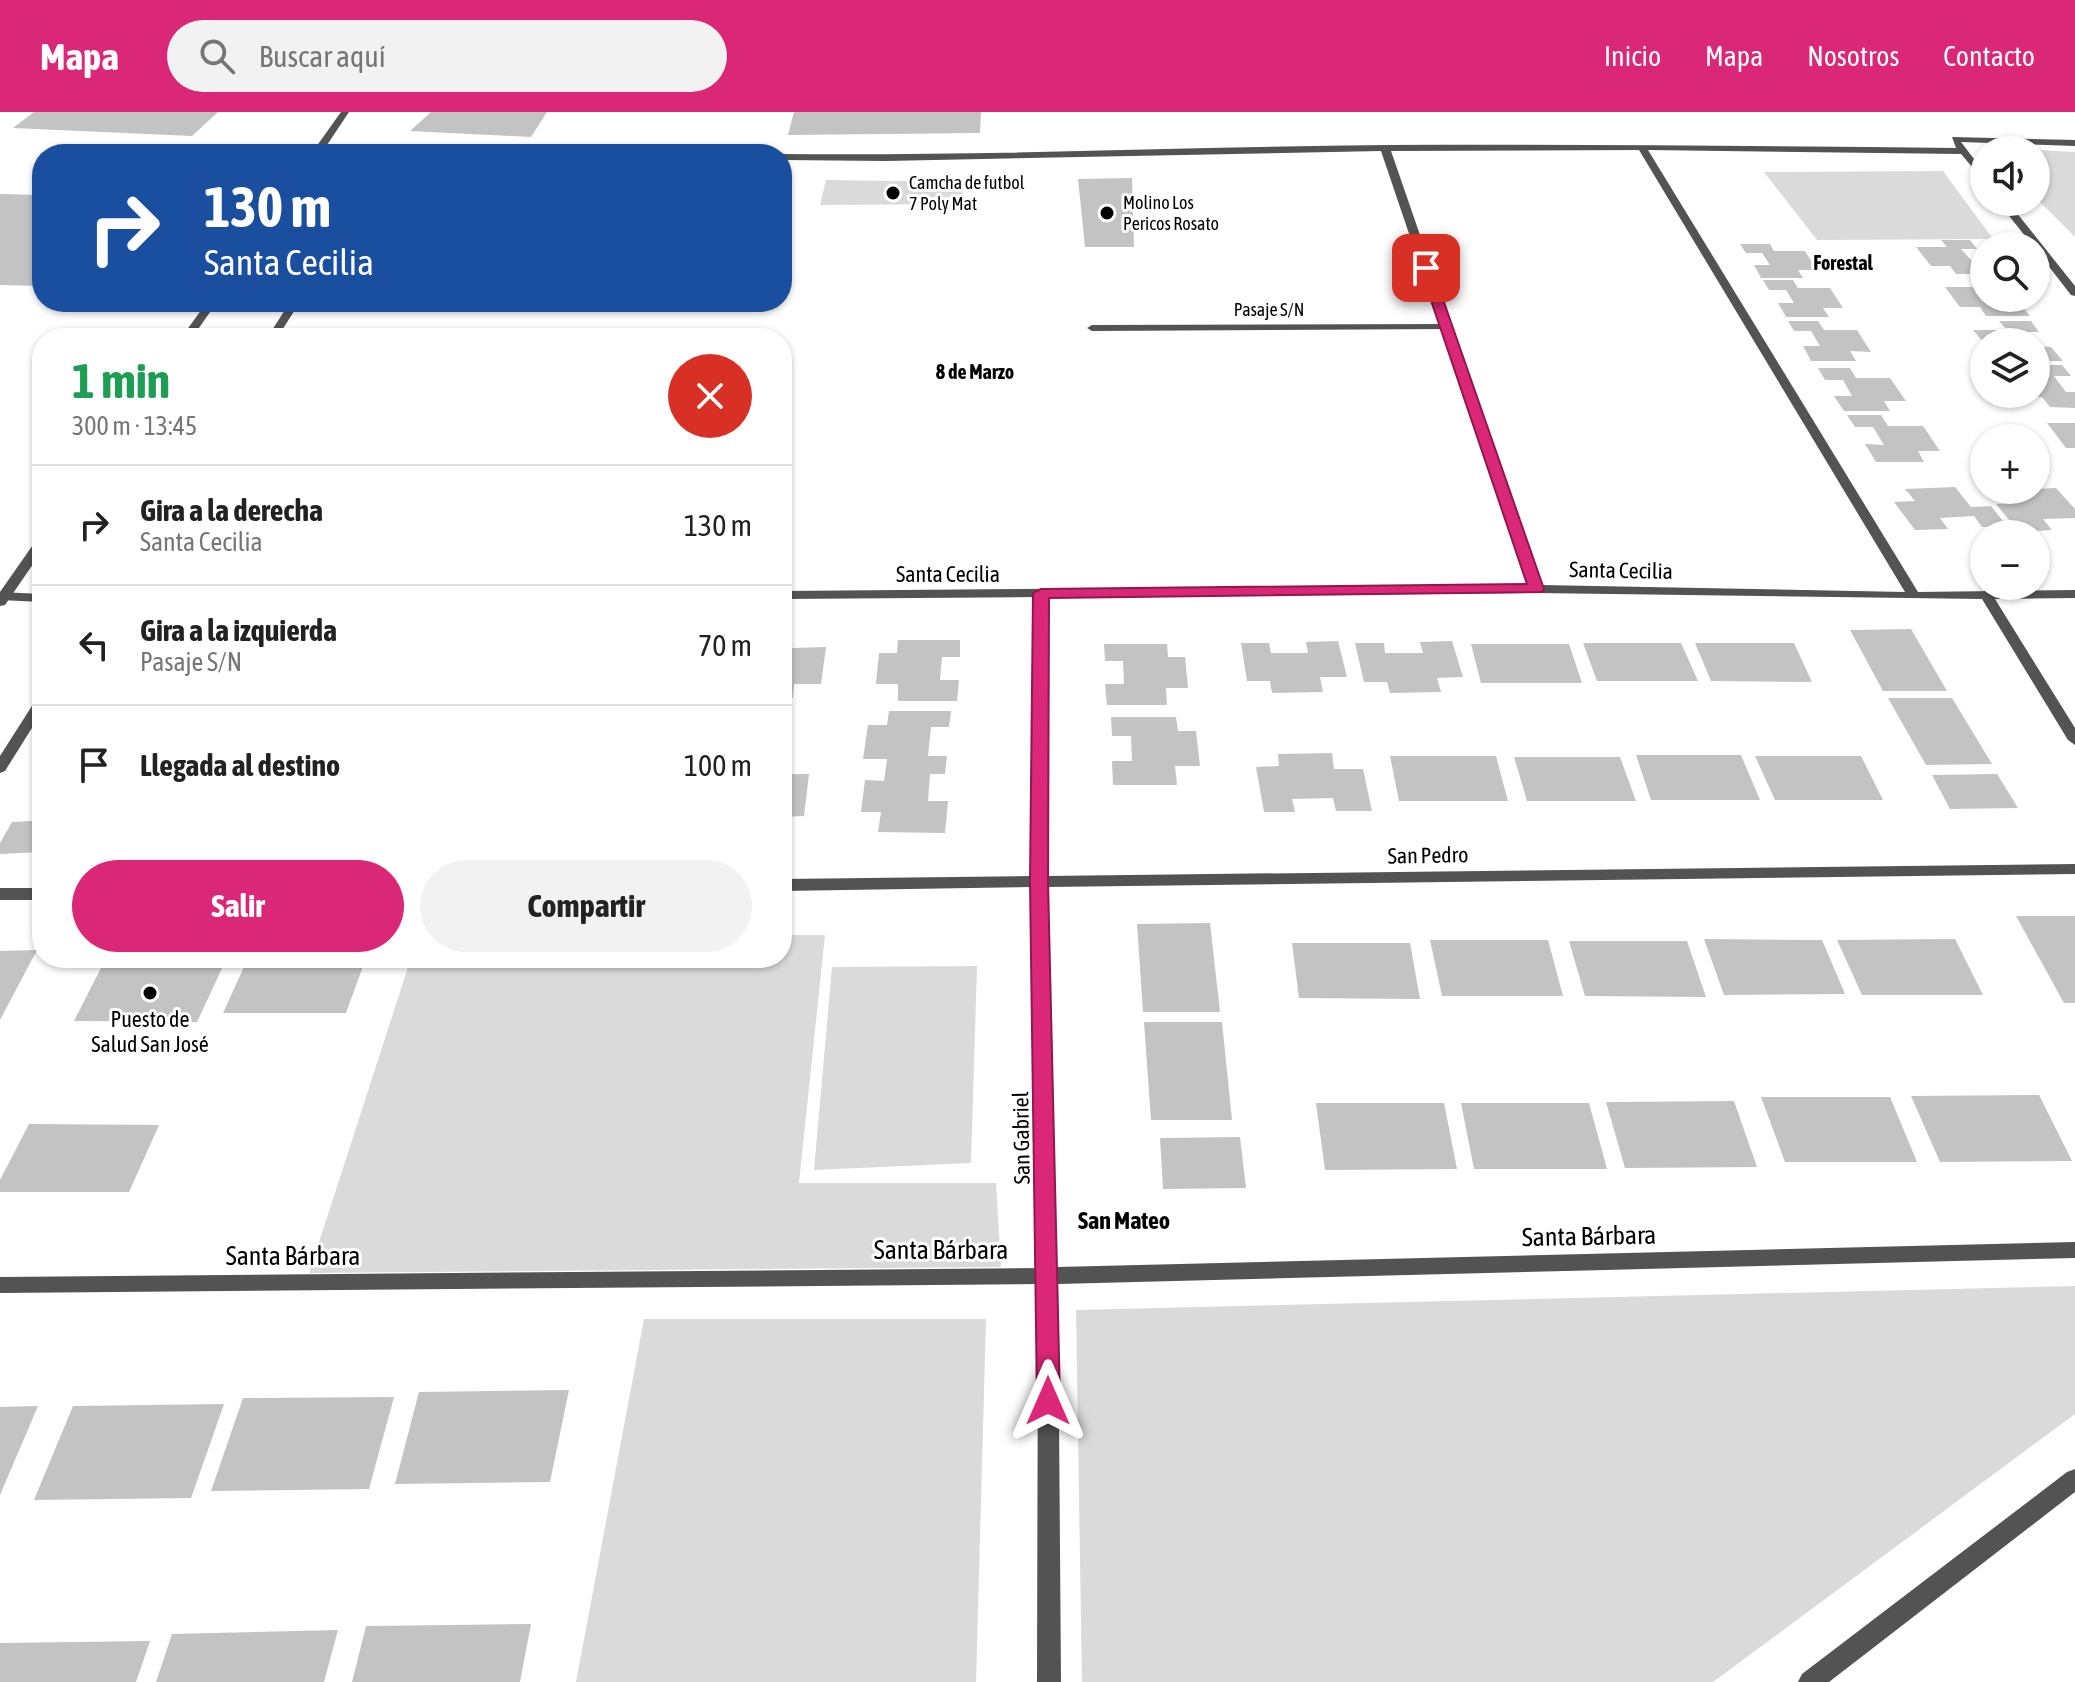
<!DOCTYPE html>
<html lang="es">
<head>
<meta charset="utf-8">
<style>
	:root { --surface:#fff; --page:#f2f2f2; --text:#222; --muted:#767676; --line:#e0e0e0; --accent:#db2777 }
	body { margin:0; font-family:"Asap Condensed",sans-serif; background:var(--page); color:var(--text); height:100vh; display:flex; flex-direction:column; font-size:30px; white-space:nowrap }
	* { box-sizing:border-box; margin:0 }
	p { font-size:26px; color:var(--muted) }
	.icon { flex:none; width:44px; height:44px; fill:none; stroke:currentColor; stroke-width:2; stroke-linecap:round; stroke-linejoin:round }
	.map { position:relative; flex:1; overflow:hidden }
	.panel { position:absolute; left:32px; top:216px; width:760px; height:640px; display:flex; flex-direction:column; background:var(--surface); border-radius:32px; box-shadow:0 2px 6px #0004 }
	.panel>* { flex:none }
	.top-card { position:absolute; left:32px; top:32px; width:760px; height:168px; border-radius:32px; box-shadow:0 2px 6px #0004; background:#1a4fa0; color:#fff; overflow:hidden }
	.tools { position:absolute; left:1970px; top:24px; display:grid; gap:16px }
	.tools a { display:grid; place-items:center; width:80px; height:80px; border-radius:50%; background:var(--surface); box-shadow:0 2px 6px #0004; font-size:40px }
	.pin { position:absolute; display:grid; place-items:center; width:68px; height:68px; color:#fff; margin:-34px; border-radius:16px; box-shadow:0 4px 12px #0006 }
	.me { position:absolute; width:88px; margin:-44px; rotate:0deg; stroke-linejoin:round; filter:drop-shadow(0 0 6px #0008) }
	.turn { display:flex; align-items:center; gap:28px; height:168px; padding:0 40px; font-size:36px }
	.turn .icon { width:104px; height:104px; stroke-width:2.5 }
	.turn b { display:block; font-size:56px; line-height:68px }
	.round { display:grid; place-items:center; flex:none; width:84px; height:84px; border-radius:42px; background:var(--page) }
	.summary { display:flex; align-items:center; justify-content:space-between; height:136px; padding:0 40px }
	h1 { font-size:48px; font-weight:700; line-height:60px; color:#1e9e55 }
	.button { display:flex; gap:16px; margin-top:auto; padding:16px 40px }
	.button a { flex:1; height:92px; border-radius:48px; background:var(--accent); color:#fff; font-size:32px; font-weight:700; line-height:92px; text-align:center }
	.button a+a { background:var(--page); color:var(--text) }
	ul { padding:0; list-style:none }
	li { display:flex; align-items:center; gap:24px; height:120px; padding:0 40px; border-top:2px solid var(--line) }
	li div { flex:1 }
	li b { display:block; font-size:30px }
	li em { font-style:normal }
	header { display:flex; align-items:center; gap:48px; box-sizing:border-box; height:112px; padding:0 40px; background:var(--accent); color:#fff }
	header strong { font-size:38px }
	nav { display:flex; gap:44px; margin-inline-start:auto; font-size:28px }
	.search { width:560px; height:72px; background:var(--page); display:flex; align-items:center; gap:20px; box-sizing:border-box; padding:0 28px; border-radius:44px; color:var(--muted); font-size:30px }
	.map>svg:first-child { display:block }
</style>
</head>
<body>
<header>
<strong>Mapa</strong>
<div class="search"><svg class="icon" aria-label="search" viewBox="0 0 24 24"><circle cx="10" cy="10" r="6"/><path d="M15 15l6 6"/></svg>Buscar aquí</div>
<nav><a>Inicio</a><a>Mapa</a><a>Nosotros</a><a>Contacto</a></nav>
</header>
<div class="map">
<svg width="2075" height="1570" viewBox="0 0 2075 1570">
	<rect width="100%" height="100%" fill="#fff"/>
	<g fill="#dadada">
		<polygon points="2036,38 2075,40 2075,125 2036,86"/>
		<polygon points="1943,59 1993,127 1817,128 1764,60"/>
		<polygon points="826,68 963,70 962,92 820,93"/>
		<polygon points="782,823 825,823 799,1071 996,1071 1001,1155 309,1161 411,846 782,846"/>
		<polygon points="977,854 971,1051 814,1058 832,855"/>
		<polygon points="2075,1174 2075,1302 1713,1570 1082,1570 1076,1198"/>
		<polygon points="644,1207 986,1207 976,1570 576,1570"/>
	</g>
	<g fill="#c3c3c3">
		<polygon points="34,0 218,0 192,24 13,16"/>
		<polygon points="431,0 547,0 531,25 410,19"/>
		<polygon points="794,0 981,0 980,21 788,23"/>
		<polygon points="1132,66 1134,135 1085,135 1078,67"/>
		<polygon points="0,82 42,83 42,174 0,173"/>
		<polygon points="1941,128 1970,128 1977,137 1961,137 1972,149 1984,149 1984,162 1956,162 1950,154 1931,154 1916,135 1947,135"/>
		<polygon points="1740,132 1770,132 1774,139 1805,139 1817,158 1798,158 1803,166 1761,166 1754,153 1770,153 1762,141 1746,141"/>
		<polygon points="1970,167 1984,167 1984,186 2019,190 2030,204 1986,204 1980,195 1960,195 1945,175 1976,175"/>
		<polygon points="1763,168 1793,168 1798,176 1830,176 1843,196 1823,196 1829,205 1786,205 1778,191 1794,191 1786,178 1769,178"/>
		<polygon points="1788,209 1818,209 1824,218 1857,218 1871,240 1850,239 1856,249 1811,249 1803,234 1820,234 1811,219 1794,219"/>
		<polygon points="1999,209 2031,209 2039,220 2022,220 2030,230 1983,230 1973,218 2007,218"/>
		<polygon points="2036,234 2051,235 2063,249 2036,249"/>
		<polygon points="2036,253 2062,253 2071,264 2054,264 2066,280 2075,280 2075,296 2050,295 2042,285 2021,286 2018,282 2036,282"/>
		<polygon points="1818,256 1850,256 1856,266 1890,266 1906,289 1884,289 1890,299 1844,299 1834,284 1852,284 1843,268 1825,268"/>
		<polygon points="1847,303 1881,303 1888,314 1923,314 1940,339 1918,339 1924,350 1876,350 1865,332 1884,333 1873,315 1855,315"/>
		<polygon points="2047,311 2075,311 2075,336 2066,336"/>
		<polygon points="1955,375 1971,395 1991,394 2007,414 1982,415 1974,404 1940,406 1948,417 1915,418 1894,390 1915,389 1905,377"/>
		<polygon points="2056,376 2075,397 2075,406 2043,407 2052,418 2019,420 1996,392 2017,391 2006,378"/>
		<polygon points="1911,517 1947,579 1883,579 1850,518"/>
		<polygon points="898,528 960,528 960,545 942,545 940,568 959,568 957,589 898,589 898,572 876,572 879,541 897,541"/>
		<polygon points="1338,529 1347,565 1320,565 1323,580 1272,581 1270,569 1247,569 1241,531 1269,531 1271,541 1308,541 1306,530"/>
		<polygon points="1452,529 1463,565 1437,566 1441,580 1390,581 1387,570 1364,570 1355,531 1384,531 1385,541 1423,541 1420,530"/>
		<polygon points="1583,531 1681,531 1698,569 1597,569"/>
		<polygon points="1695,531 1794,531 1812,570 1711,569"/>
		<polygon points="1104,532 1167,532 1168,545 1185,545 1188,576 1166,576 1167,593 1107,593 1105,572 1124,572 1123,549 1105,549"/>
		<polygon points="1471,532 1569,532 1582,571 1481,571"/>
		<polygon points="826,535 821,572 794,572 793,586 782,586 782,547 791,547 792,536"/>
		<polygon points="1888,586 1952,586 1992,652 1926,653"/>
		<polygon points="889,599 951,599 949,615 931,615 928,644 947,644 945,662 930,662 928,689 948,689 945,721 878,720 881,700 861,700 865,668 884,669 887,647 863,647 868,613 887,613"/>
		<polygon points="1111,605 1176,605 1178,619 1196,619 1200,654 1175,654 1177,673 1113,673 1112,649 1132,649 1131,624 1112,624"/>
		<polygon points="1332,641 1334,657 1363,657 1372,699 1336,699 1333,686 1292,687 1295,700 1264,700 1256,655 1279,654 1278,642"/>
		<polygon points="1636,643 1741,643 1760,688 1651,688"/>
		<polygon points="1390,644 1496,644 1508,689 1399,689"/>
		<polygon points="1755,644 1861,644 1883,688 1775,688"/>
		<polygon points="1514,645 1620,645 1636,689 1527,689"/>
		<polygon points="782,662 809,662 804,704 782,705"/>
		<polygon points="1997,662 2018,696 1950,697 1932,663"/>
		<polygon points="42,691 42,740 0,742 0,731 12,710 33,709"/>
		<polygon points="2016,804 2075,804 2075,891 2064,891"/>
		<polygon points="1210,811 1220,900 1143,900 1137,812"/>
		<polygon points="1704,827 1822,828 1845,882 1724,883"/>
		<polygon points="1955,827 1983,883 1862,883 1837,828"/>
		<polygon points="1430,828 1548,828 1563,884 1442,884"/>
		<polygon points="1569,829 1687,829 1706,885 1585,884"/>
		<polygon points="1292,831 1410,831 1420,887 1299,886"/>
		<polygon points="37,838 0,908 0,839"/>
		<polygon points="248,846 366,846 346,901 223,901"/>
		<polygon points="103,852 224,852 197,910 74,909"/>
		<polygon points="1144,910 1222,910 1232,1008 1151,1008"/>
		<polygon points="2039,983 2072,1049 1940,1050 1911,984"/>
		<polygon points="1761,985 1890,985 1917,1050 1785,1050"/>
		<polygon points="1734,989 1757,1055 1625,1056 1606,990"/>
		<polygon points="1316,991 1444,991 1457,1057 1325,1058"/>
		<polygon points="1461,991 1589,991 1607,1057 1474,1057"/>
		<polygon points="29,1012 159,1013 129,1080 0,1080 0,1068"/>
		<polygon points="1240,1025 1246,1076 1163,1077 1160,1026"/>
		<polygon points="569,1278 550,1370 395,1372 419,1280"/>
		<polygon points="394,1285 369,1377 211,1379 243,1286"/>
		<polygon points="224,1292 191,1386 34,1388 73,1294"/>
		<polygon points="38,1294 0,1383 0,1295"/>
		<polygon points="531,1512 520,1570 352,1570 366,1514"/>
		<polygon points="338,1518 324,1570 156,1570 172,1522"/>
		<polygon points="150,1529 136,1570 0,1570 0,1531"/>
	</g>
	<g fill="none" stroke-linecap="round" stroke-linejoin="round">
		<polygon fill="#535353" fill-rule="evenodd" points="1446,212 1450,213 1450,217 1092,219 1087,216 1092,213"/>
		<g fill="#535353" fill-rule="evenodd">
			<path d="M1952 25 2075 28V34L1961 30 1984 60V69L1961 42 1648 38 1918 480 2075 478V486L1995 487 2075 616V633L2068 628 1982 487 1536 481 1048 485 1047 764 2075 752V762L1047 775 1057 1155 2075 1130V1146L1058 1172 1061 1570H1037L1038 1172 0 1181V1165L1038 1156 1031 775 782 779V767L1031 764 1034 485 782 487V479L1528 473 1381 39 886 49 782 48V42C984 44 1186 35 1387 33 1577 32 1767 34 1956 36ZM1639 38 1905 480 1541 473 1391 39Z"/>
			<polygon points="318,37 509,39 514,42 315,42 315,38"/>
			<polygon points="1998,90 2008,90 2075,174 2075,184 2071,183 2036,138 2036,134 2033,134"/>
			<polygon points="290,190 300,190 277,226 267,226"/>
			<polygon points="0,480 42,482 42,490 0,488"/>
			<polygon points="42,585 42,600 5,659 0,661 0,644 37,586"/>
			<rect x="0" y="776" width="42" height="12"/>
			<polygon points="2075,1357 2075,1380 1829,1570 1798,1570 1802,1562 2067,1360"/>
		</g>
		<g fill="#535353" fill-rule="evenodd">
			<polygon points="341,0 349,0 321,42 311,42"/>
			<polygon points="207,190 217,190 192,226 181,226"/>
			<polygon points="42,426 42,439 5,493 0,494 0,480 37,427"/>
		</g>
	</g>
	<polygon fill="#db2777" stroke="#8e194d" stroke-width="2" points="1426,152 1432,156 1544,477 1542,480 1049,486 1048,769 1060,1289 1056,1296 1048,1299 1040,1296 1037,1289 1030,769 1033,481 1041,477 1527,472 1420,156"/>
	<g fill="#000" stroke="#fff" stroke-width="3">
		<circle cx="893" cy="81" r="8"/>
		<circle cx="1107" cy="101" r="8"/>
		<circle cx="150" cy="881" r="8"/>
	</g>
	<g text-anchor="middle" stroke-width="6" stroke-linejoin="round" paint-order="stroke">
		<g font-size="18" fill="#000" stroke="#fff" text-anchor="start">
			<text x="909" y="77">Camcha de futbol<tspan x="909" dy="21">7 Poly Mat</tspan></text>
			<text x="1123" y="97">Molino Los<tspan x="1123" dy="21">Pericos Rosato</tspan></text>
		</g>
		<g font-size="18" fill="#000" stroke="#fff">
			<text x="1269" y="204">Pasaje S/N</text>
		</g>
		<g font-size="20" font-weight="bold" fill="#000" stroke="#fff">
			<text x="1843" y="158">Forestal</text>
			<text x="975" y="267">8 de Marzo</text>
		</g>
		<g font-size="22" fill="#000" stroke="#fff">
			<text transform="translate(1621 458) rotate(1)" y="8">Santa Cecilia</text>
			<text x="948" y="470">Santa Cecilia</text>
			<text transform="translate(1428 743) rotate(-1)" y="8">San Pedro</text>
			<text transform="translate(1021 1026) rotate(-91)" y="8">San Gabriel</text>
		</g>
		<g font-size="22" fill="#000" stroke="#fff">
			<text x="150" y="915">Puesto de<tspan x="150" dy="25">Salud San José</tspan></text>
		</g>
		<g font-size="24" font-weight="bold" fill="#000" stroke="#fff">
			<text x="1124" y="1117">San Mateo</text>
		</g>
		<g font-size="26" fill="#000" stroke="#fff">
			<text transform="translate(1589 1124) rotate(-1)" y="9">Santa Bárbara</text>
			<text x="941" y="1147">Santa Bárbara</text>
			<text x="293" y="1153">Santa Bárbara</text>
		</g>
	</g>
</svg>
<div class="tools">
<a><svg class="icon" aria-label="sound" viewBox="0 0 24 24"><path d="M4 9h4l5-4v14l-5-4H4zM17 9q2 3 0 6"/></svg></a>
<a><svg class="icon" aria-label="search" viewBox="0 0 24 24"><circle cx="10" cy="10" r="6"/><path d="M15 15l6 6"/></svg></a>
<a><svg class="icon" aria-label="layers" viewBox="0 0 24 24"><path d="M12 4l9 5-9 5-9-5zM3 14l9 5 9-5"/></svg></a>
<a>+</a>
<a>−</a>
</div>
<div class="pin" style="left:1426px;top:156px;background:#d93025"><svg class="icon" aria-label="arrive" viewBox="0 0 24 24"><path d="M6 21V4h12l-3 4 3 4H6"/></svg></div>
<svg class="me" style="left:1048px;top:1289px" viewBox="-20 -20 40 40"><path d="M0-17L14 15 0 8-14 15z" fill="#db2777" stroke="#fff" stroke-width="4"/></svg>
<div class="top-card">
<div class="turn"><svg class="icon" aria-label="right" viewBox="0 0 24 24"><path d="M7 20v-9h11M14 6l5 5-5 5"/></svg><div><b>130 m</b>Santa Cecilia</div></div>
</div>
<section class="panel">
<div class="summary"><div><h1>1 min</h1><p>300 m · 13:45</p></div><a class="round" style="background:#d93025;color:#fff"><svg class="icon" aria-label="close" viewBox="0 0 24 24"><path d="M6 6l12 12M18 6L6 18"/></svg></a></div>
<ul>
<li><svg class="icon" aria-label="right" viewBox="0 0 24 24"><path d="M7 20v-9h11M14 6l5 5-5 5"/></svg><div><b>Gira a la derecha</b><p>Santa Cecilia</p></div><em>130 m</em></li>
<li><svg class="icon" aria-label="left" viewBox="0 0 24 24"><path d="M17 20v-9H6M10 6l-5 5 5 5"/></svg><div><b>Gira a la izquierda</b><p>Pasaje S/N</p></div><em>70 m</em></li>
<li><svg class="icon" aria-label="arrive" viewBox="0 0 24 24"><path d="M6 21V4h12l-3 4 3 4H6"/></svg><div><b>Llegada al destino</b></div><em>100 m</em></li>
</ul>
<div class="button"><a>Salir</a><a>Compartir</a></div>
</section>
</div>
</body>
</html>
